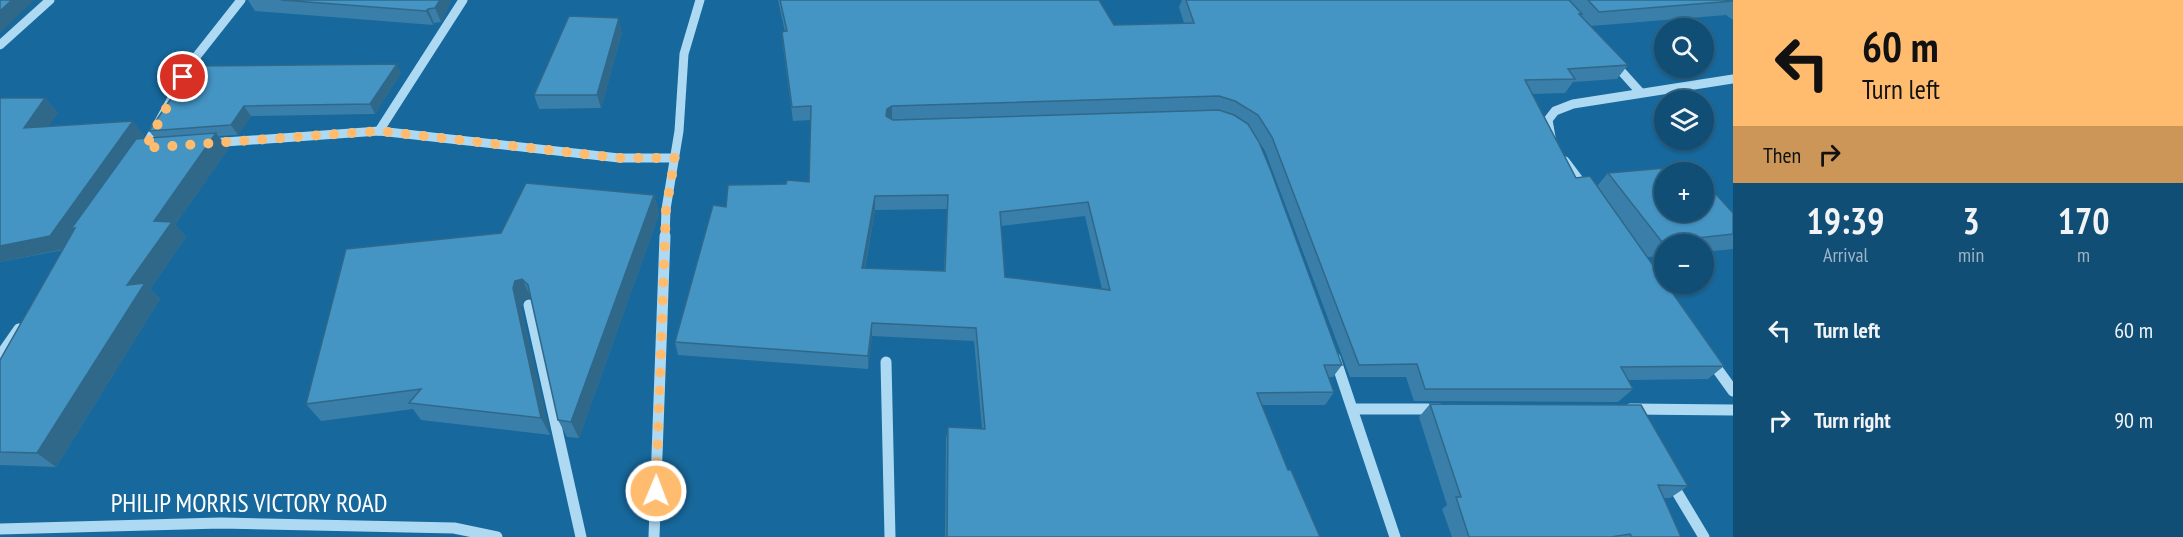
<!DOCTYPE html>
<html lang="en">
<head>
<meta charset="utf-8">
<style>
	:root { --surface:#114e75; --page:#1e587d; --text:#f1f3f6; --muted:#9cb4c5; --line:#306587 }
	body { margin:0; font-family:"PT Sans Narrow",sans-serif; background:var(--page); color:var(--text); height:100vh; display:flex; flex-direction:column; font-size:22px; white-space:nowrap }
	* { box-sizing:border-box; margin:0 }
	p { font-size:20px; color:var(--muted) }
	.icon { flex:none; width:33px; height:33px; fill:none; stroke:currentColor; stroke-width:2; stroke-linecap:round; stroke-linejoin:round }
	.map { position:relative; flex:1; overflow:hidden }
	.drawer { display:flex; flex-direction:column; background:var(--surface); width:450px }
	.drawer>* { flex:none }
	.guide { background:#ffbc6f; color:#111; overflow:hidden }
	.buttons { position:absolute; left:1654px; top:18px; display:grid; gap:12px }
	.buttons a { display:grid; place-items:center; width:60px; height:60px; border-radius:50%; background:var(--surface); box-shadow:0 2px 4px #0004,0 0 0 2px var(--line); font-size:30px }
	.pin { position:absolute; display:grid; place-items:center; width:51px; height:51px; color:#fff; margin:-26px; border:3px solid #fff; border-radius:50%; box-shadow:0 2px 6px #0007 }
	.me { position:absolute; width:66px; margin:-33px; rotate:1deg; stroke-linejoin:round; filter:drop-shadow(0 0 4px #0008) }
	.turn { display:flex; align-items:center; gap:21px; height:126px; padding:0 30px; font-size:27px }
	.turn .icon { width:78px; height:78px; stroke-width:2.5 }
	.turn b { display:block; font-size:42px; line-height:51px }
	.then { display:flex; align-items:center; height:57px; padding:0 30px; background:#0003; gap:12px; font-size:22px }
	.eta { display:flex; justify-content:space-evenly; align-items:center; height:102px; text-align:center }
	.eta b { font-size:36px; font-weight:600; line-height:42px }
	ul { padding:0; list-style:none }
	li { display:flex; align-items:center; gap:18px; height:90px; padding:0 30px }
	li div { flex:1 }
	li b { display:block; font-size:22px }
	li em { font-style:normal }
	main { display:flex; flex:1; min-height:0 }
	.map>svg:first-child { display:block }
</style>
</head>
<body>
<main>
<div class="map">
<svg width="1733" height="537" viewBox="0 0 1733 537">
	<rect width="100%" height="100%" fill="#17689c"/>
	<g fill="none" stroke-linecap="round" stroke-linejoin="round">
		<g stroke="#aed9f2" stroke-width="9">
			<polyline points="0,45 50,0"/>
			<polyline points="1613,62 1640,92"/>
			<polyline points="379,131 463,0"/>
			<polyline points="1551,137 1548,120 1555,111 1573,104 1733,79"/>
			<polyline points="211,143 379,131 619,158 675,158"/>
			<polyline points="144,149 192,62 241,0"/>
			<polyline points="1565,161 1586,189"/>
			<polyline points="665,238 666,209 679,131 684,54 700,0"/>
		</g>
		<g stroke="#aed9f2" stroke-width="11">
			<polyline points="529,305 581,537"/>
			<polyline points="0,356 19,329"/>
			<polyline points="1335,358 1395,537"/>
			<polyline points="1710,359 1733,391"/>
			<polyline points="886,362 890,537"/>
			<polyline points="1353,409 1440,409"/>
			<polyline points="1630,409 1733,410"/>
			<polyline points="1671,482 1704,537"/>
			<polyline points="0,529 221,523 454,528 497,537"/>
			<polyline points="654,537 665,236"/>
		</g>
	</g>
	<g fill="#3a7fa9" fill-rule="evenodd">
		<polygon points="248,0 451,0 445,15 441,22 434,23 433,25 255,11"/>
		<path d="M778 0H1099L1114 25 1184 23 1179 7 1182 0H1733V20L1726 15 1591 26 1628 65 1617 79 1573 82 1565 93 1532 94 1576 178 1597 186 1608 173 1733 213V249L1704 252V244H1665V256L1647 257 1724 366 1708 379 1628 380 1633 389 1618 402 1414 401 1406 377H1350L1265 151 1250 128 1342 365 1333 377H1329L1334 392 1325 405H1262L1288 470 1320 537H945L946 439 948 427 982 428 974 341 872 336 868 369 678 355 675 342 726 207 809 182 811 120 793 121 783 46 782 32H785ZM947 209 944 271 865 268 875 210ZM1085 216 1102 289 1005 277 1001 226Z"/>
		<polygon points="622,32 601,108 539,109 534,95"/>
		<polygon points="193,66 401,73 375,114 251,116 238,135 219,136 228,149 175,225 186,237 150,289 160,299 56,467 0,465 0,360 63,250 0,262 45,98 58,113 48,126 144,135 142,138 154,137 149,131"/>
		<polygon points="654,195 659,214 579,438 567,437 558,420 531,297 523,300 521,307 550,435 421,420 413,409 321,421 306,404 501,233"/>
		<polygon points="1430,404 1688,486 1670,498 1663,498 1681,537 1452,537 1442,509 1447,505 1419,417"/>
	</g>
	<g fill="#306889">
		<polygon points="12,0 34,0 0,33 0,11"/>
		<polygon points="440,0 451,0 445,15 441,22 435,8"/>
		<polygon points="428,9 434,23 433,25 426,11"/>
		<polygon points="619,18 622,32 601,108 597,95"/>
		<polygon points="397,64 401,73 375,114 370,104"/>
		<polygon points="45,98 58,113 37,142 24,128"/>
		<polygon points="244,106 251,116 238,135 231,125"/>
		<polygon points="892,106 892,120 886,123 887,109"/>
		<polygon points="133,121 144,135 64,249 0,262 0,246"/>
		<polygon points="216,133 228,149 175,225 186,237 150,289 160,299 56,467 37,453 127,285 154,221"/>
		<polygon points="654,195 659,214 579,438 571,422"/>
		<polygon points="875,196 875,210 862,281 862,268"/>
		<polygon points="522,279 531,297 523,300 521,307 550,435 541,418 513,288 515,281"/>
		<polygon points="872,323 872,336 868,369 868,356"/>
	</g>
	<g fill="#4494c4" stroke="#306889" stroke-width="1.5" fill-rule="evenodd">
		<polygon points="0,0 12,0 0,11"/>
		<polygon points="281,0 440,0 435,8 428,9 426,11"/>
		<path d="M780 0H1099L1114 25 1194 23 1186 0H1569L1582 14H1579L1628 65 1568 69 1575 79 1525 80 1576 178 1590 176 1724 366 1621 367 1633 389H1425L1417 364 1359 365 1272 137 1258 115 1235 101 1219 96 892 106 887 109 886 116 893 120 1219 110 1234 115 1248 124 1259 142 1271 171 1342 365H1324L1334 392 1257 393 1288 470H1291L1320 537H947L948 427 985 429 976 328 872 323 868 356 675 342 713 205 726 207 728 185 786 184 787 180 809 182 811 106 792 107 782 32 787 31ZM948 195 945 271 862 268 875 196ZM1088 202 1110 290 1005 277 1000 212Z"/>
		<polygon points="1588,0 1733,0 1733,1 1599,12"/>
		<polygon points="569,16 619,18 597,95 534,95"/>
		<polygon points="397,64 370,104 244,106 231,125 149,131 193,66"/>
		<polygon points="0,98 45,98 24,128 133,121 50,236 0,246"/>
		<polygon points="216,133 154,221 172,222 127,285 145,283 37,453 0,452 0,360 75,228 71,229 136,139"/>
		<polygon points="1689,166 1696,172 1665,172 1665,212 1704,212 1704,181 1733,213 1733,234 1662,242 1608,173"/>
		<polygon points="526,183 654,195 571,422 558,420 528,285 522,279 515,281 513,288 541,418 409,403 421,389 306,404 346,249 501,233"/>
		<polygon points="1430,404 1641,405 1688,486 1658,485 1681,537 1632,537 1630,534 1611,537 1469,537 1456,497 1461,497"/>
	</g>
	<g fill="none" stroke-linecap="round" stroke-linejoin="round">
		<polyline stroke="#ffbc6f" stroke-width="10" stroke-dasharray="0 18" points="183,77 145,148 379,131 619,158 675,158 666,209 656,491"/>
	</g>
	<g text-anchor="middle" stroke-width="6" stroke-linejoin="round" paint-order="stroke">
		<g font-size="26" fill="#fff" stroke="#17689c">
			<text x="249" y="512">PHILIP MORRIS VICTORY ROAD</text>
		</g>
	</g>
</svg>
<div class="buttons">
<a><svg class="icon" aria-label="search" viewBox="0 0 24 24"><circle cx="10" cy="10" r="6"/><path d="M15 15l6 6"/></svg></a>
<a><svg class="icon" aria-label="layers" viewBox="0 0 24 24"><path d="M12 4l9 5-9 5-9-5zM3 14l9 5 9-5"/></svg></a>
<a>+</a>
<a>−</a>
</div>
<div class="pin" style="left:183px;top:77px;background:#d93025"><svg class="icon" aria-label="arrive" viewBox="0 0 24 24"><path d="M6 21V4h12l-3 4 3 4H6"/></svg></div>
<svg class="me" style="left:656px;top:491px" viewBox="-20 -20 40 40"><circle r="17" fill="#ffbc6f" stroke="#fff" stroke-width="3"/><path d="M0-11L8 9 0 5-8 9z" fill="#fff"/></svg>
</div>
<section class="drawer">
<div class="guide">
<div class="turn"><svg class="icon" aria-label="left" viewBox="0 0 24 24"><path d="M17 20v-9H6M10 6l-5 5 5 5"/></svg><div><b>60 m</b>Turn left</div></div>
<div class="then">Then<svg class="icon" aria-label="right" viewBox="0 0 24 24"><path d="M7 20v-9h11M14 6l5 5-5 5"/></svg></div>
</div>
<div class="eta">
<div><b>19:39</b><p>Arrival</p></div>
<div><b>3</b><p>min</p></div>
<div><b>170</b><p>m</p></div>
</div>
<ul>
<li><svg class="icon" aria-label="left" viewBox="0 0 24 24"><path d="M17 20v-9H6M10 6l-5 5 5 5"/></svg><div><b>Turn left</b></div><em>60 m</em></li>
<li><svg class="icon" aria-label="right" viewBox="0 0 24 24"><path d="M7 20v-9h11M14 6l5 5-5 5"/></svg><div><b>Turn right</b></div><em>90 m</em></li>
</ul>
</section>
</main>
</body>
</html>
